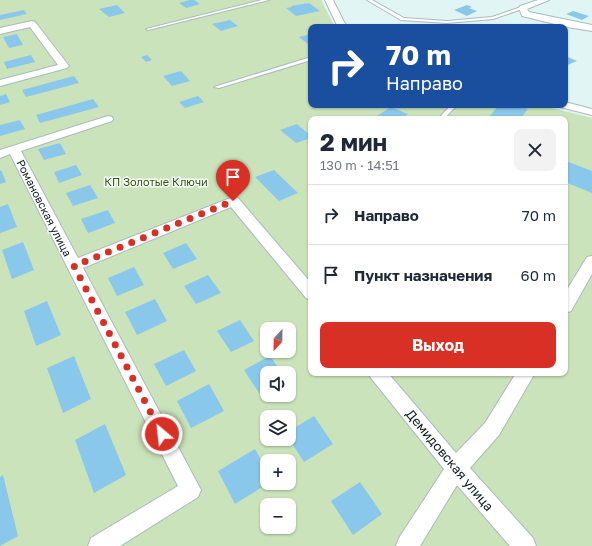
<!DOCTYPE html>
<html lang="ru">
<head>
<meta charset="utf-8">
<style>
	:root { --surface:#fff; --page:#f2f2f3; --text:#1f2937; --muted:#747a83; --line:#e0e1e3; --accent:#d93025 }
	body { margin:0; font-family:"Golos Text",sans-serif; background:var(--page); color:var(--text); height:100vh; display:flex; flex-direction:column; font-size:15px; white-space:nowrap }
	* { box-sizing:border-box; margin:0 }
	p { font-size:13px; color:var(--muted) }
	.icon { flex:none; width:22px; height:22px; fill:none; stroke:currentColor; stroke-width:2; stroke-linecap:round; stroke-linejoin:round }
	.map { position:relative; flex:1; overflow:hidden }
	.sheet { position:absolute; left:308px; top:116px; width:260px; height:260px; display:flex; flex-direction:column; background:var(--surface); border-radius:8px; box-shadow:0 1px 3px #0004 }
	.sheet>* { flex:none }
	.hud { position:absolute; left:308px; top:24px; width:260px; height:84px; border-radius:8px; box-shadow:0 1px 3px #0004; background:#1a4fa0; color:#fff; overflow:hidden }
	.needle { width:26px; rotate:202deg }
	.fabs { position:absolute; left:260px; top:322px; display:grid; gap:8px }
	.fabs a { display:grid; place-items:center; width:36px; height:36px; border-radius:8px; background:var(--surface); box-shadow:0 1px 3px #0004; font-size:20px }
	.pin { position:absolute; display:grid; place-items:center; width:34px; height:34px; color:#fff; margin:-41px -17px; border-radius:50% 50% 50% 0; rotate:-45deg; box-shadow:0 0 4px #0007 }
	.pin .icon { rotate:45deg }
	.me { position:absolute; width:44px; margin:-22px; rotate:332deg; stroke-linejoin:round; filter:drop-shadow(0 0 3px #0008) }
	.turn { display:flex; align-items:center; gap:14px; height:84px; padding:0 12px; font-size:18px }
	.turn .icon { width:52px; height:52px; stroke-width:2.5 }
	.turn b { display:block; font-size:28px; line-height:34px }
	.round { display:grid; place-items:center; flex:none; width:42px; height:42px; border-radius:8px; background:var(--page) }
	.summary { display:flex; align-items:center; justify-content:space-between; height:68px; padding:0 12px }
	h1 { font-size:24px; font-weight:700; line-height:30px }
	.primary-button { display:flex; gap:8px; margin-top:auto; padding:8px 12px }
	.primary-button a { flex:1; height:46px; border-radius:8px; background:var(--accent); color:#fff; font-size:16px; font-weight:700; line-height:46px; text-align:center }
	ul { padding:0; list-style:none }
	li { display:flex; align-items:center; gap:12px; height:60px; padding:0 12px; border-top:1px solid var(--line) }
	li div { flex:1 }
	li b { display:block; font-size:15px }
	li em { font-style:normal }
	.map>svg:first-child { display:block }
</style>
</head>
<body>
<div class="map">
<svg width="592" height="546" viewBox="0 0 592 546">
	<rect width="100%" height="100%" fill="#e2f5f5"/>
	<path fill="#cae3ba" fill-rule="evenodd" d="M0 0H321L333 23 337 27H311V105H540L592 118V546H0ZM311 119H565V373H311ZM267 329H289V351H267ZM267 373H289V395H267ZM267 417H289V439H267ZM267 461H289V483H267ZM267 505H289V527H267Z"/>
	<g fill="#8ac8eb">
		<polygon points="190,0 194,0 200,4 186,8 179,3"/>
		<polygon points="309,3 320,11 296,16 286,8 292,7 291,6"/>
		<polygon points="117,5 125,13 109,17 99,9"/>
		<polygon points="467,5 472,7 469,8 477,11 467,16 454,10"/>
		<polygon points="24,10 27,14 0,20 0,15"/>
		<polygon points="573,11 589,16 582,20 566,14"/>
		<polygon points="230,20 238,26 221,31 212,24"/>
		<polygon points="443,24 447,27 427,27 427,26"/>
		<polygon points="17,34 23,45 9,48 3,37"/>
		<polygon points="311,34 311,43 308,44 299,37"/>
		<polygon points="31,55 35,62 7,69 4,62"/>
		<polygon points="147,55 152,60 146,62 141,57"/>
		<polygon points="568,57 577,61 565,66 565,58"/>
		<polygon points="181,71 190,81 172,86 163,76"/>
		<polygon points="74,76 79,83 26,97 22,90"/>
		<polygon points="6,94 10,102 0,105 0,96"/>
		<polygon points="198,96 204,102 185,108 179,102"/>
		<polygon points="93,99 99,107 40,123 36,115"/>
		<polygon points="499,105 514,105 528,109 520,119 488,118"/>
		<polygon points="391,107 408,114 401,119 372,119"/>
		<polygon points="20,120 25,129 0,136 0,125"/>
		<polygon points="297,124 311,136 311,138 296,143 280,130"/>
		<polygon points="60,143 66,154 44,160 38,149"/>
		<polygon points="566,161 592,171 592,193 565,182"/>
		<polygon points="76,165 82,175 59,183 54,172"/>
		<polygon points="1,170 6,182 0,184 0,171"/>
		<polygon points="274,170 298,193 279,201 255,177"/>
		<polygon points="90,185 98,198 73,206 66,193"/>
		<polygon points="8,204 17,227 0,233 0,207"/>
		<polygon points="108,210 115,223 88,233 81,219"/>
		<polygon points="23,242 34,270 12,279 2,250"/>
		<polygon points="186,243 197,259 173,269 163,253"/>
		<polygon points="134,267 144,285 117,296 108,278"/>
		<polygon points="208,275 221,293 196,304 184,286"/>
		<polygon points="155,299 167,321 137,335 125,312"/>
		<polygon points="47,301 61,335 36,346 24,311"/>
		<polygon points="240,320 254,341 231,352 217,331"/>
		<polygon points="184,350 196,371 166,386 154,364"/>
		<polygon points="74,356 91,399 63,413 47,368"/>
		<polygon points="270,356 282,373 267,373 267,389 259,393 244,370"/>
		<polygon points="209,384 224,411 191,428 177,401"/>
		<polygon points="314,416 333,444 304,462 289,439 289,431"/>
		<polygon points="105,424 126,475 94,493 75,440"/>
		<polygon points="255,449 267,470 267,484 235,504 218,471"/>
		<polygon points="3,475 18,536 0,546 0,477"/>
		<polygon points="360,482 382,514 353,535 331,501"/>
	</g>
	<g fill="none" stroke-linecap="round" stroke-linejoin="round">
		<defs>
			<g id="service">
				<polygon points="262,0 269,0 148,30 146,29"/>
				<polygon points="367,0 372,0 404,18 447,21 492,17 521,7 525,8 493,19 447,23 401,20"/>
				<polygon points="311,57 311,60 219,88 214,87"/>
				<polygon points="451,105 457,105 444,119 438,119"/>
			</g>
			<g id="minor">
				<polygon points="325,0 333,0 344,22 348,27 339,27 337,25"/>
				<polygon points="538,0 549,0 527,9 529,12 592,25 592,31 567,27 522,16 519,8 520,6"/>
				<polygon points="32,21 35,22 69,66 67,68 0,86 0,80 58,65 30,27 0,34 0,28"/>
				<polygon points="565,102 592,109 592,115 560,107 559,105 565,105"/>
				<polygon points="108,116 112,117 113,119 112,121 21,151 78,258 233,197 238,198 311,283 311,300 306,298 231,207 83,268 201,490 198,497 120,546 88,546 91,538 178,486 10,154 0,158 0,150"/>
				<polygon points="592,256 592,274 571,311 565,313 565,293 587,257"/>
				<polygon points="368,373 388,373 456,453 485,423 516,373 535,373 499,435 470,468 533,538 536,546 510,546 457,485 420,546 396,546 399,538 444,469 371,378"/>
			</g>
		</defs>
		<use href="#service" stroke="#aabbbc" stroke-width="2"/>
		<use href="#minor" stroke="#aabbbc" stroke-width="2"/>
		<use href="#service" fill="#fff" fill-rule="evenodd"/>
		<use href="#minor" fill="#fff" fill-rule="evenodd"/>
	</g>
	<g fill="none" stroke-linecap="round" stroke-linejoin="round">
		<polyline stroke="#d93025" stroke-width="7" stroke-dasharray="0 12.6" points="162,434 74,266 233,201"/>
	</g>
	<g text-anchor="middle" stroke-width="3" stroke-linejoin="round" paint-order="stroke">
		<g font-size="11" fill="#305506" stroke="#fbfeff">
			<text x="156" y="186">КП Золотые Ключи</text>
		</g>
		<g font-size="11" fill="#141b1b" stroke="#fbfeff">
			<text transform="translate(44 208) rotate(63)" y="4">Романовская улица</text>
		</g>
		<g font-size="13" fill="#141b1b" stroke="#fbfeff">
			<text transform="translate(450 460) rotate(50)" y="5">Демидовская улица</text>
		</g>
	</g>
</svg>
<div class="fabs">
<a><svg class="needle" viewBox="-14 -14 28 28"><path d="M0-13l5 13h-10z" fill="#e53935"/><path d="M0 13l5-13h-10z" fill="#747a83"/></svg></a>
<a><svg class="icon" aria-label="sound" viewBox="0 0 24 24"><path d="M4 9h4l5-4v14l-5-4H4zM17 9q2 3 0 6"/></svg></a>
<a><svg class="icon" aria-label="layers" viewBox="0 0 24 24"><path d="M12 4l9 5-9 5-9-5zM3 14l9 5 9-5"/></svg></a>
<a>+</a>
<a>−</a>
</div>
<div class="pin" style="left:233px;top:201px;background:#d93025"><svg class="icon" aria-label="arrive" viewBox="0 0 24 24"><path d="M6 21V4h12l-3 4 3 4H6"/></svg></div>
<svg class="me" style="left:162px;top:434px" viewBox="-20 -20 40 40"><circle r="17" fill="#d93025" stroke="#fff" stroke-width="3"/><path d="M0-11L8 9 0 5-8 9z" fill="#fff"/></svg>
<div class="hud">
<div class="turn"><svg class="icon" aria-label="right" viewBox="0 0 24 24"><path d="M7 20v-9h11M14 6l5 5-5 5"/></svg><div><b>70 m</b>Направо</div></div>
</div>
<section class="sheet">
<div class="summary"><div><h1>2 мин</h1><p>130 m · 14:51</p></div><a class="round"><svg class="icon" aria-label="close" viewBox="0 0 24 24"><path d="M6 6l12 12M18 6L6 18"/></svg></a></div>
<ul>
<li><svg class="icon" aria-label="right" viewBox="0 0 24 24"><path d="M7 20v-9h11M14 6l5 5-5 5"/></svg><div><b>Направо</b></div><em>70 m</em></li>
<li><svg class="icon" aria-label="arrive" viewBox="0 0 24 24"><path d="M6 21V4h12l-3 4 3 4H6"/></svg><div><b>Пункт назначения</b></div><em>60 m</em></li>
</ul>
<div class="primary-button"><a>Выход</a></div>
</section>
</div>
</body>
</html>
